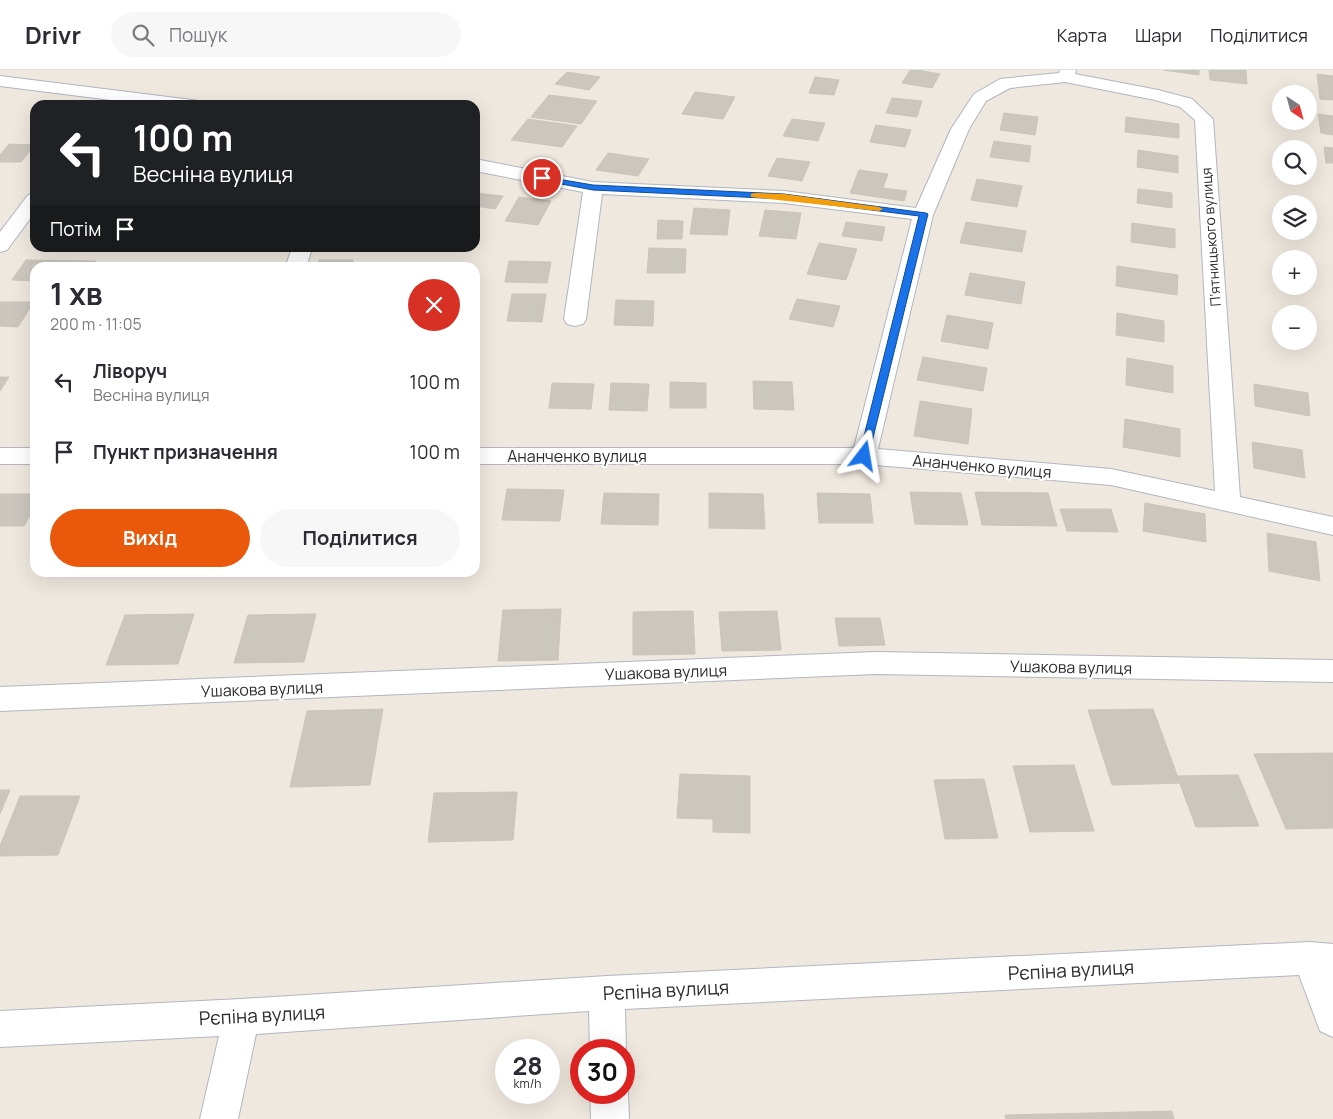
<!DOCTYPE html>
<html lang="uk">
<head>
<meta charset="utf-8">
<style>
	:root { --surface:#fff; --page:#f7f7f7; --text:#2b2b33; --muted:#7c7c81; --line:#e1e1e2; --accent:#ea580c }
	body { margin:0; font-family:Manrope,sans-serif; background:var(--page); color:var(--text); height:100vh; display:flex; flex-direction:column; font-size:19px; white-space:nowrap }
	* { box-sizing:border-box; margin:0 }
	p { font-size:16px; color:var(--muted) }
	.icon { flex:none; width:28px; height:28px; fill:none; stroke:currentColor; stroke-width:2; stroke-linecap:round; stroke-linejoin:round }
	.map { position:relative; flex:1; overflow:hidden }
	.panel { position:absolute; left:30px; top:192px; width:450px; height:315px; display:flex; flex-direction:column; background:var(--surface); border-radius:15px; box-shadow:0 5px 20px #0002 }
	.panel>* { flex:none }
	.top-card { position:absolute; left:30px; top:30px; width:450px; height:152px; border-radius:15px; box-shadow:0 5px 20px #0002; background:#202124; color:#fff; overflow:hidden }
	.needle { width:32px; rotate:144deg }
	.controls { position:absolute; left:1272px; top:15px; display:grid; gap:10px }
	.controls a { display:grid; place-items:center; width:45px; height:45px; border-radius:50%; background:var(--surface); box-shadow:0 5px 20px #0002; font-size:25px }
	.speed { position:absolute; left:495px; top:969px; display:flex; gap:10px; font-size:25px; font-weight:700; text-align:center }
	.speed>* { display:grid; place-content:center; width:65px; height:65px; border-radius:50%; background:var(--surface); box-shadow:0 5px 20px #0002; line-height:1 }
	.speed small { font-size:12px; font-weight:400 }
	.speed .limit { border:8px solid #d22; background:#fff; color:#111 }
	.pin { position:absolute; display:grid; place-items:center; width:42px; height:42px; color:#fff; margin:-21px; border:2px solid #fff; border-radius:50%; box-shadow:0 1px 5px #0007 }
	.me { position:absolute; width:55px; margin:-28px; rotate:14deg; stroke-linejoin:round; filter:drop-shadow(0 0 4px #0008) }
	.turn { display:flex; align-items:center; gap:18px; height:105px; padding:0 20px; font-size:22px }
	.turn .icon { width:65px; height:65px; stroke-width:2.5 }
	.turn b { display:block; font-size:35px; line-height:42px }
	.then { display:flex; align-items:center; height:48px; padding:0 20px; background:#0003; gap:10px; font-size:19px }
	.round { display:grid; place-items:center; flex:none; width:52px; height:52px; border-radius:26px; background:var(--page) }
	.head { display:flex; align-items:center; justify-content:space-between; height:85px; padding:0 20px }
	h1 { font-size:30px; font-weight:700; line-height:38px }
	.action { display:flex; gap:10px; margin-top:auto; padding:10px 20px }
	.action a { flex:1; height:58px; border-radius:30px; background:var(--accent); color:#fff; font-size:20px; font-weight:700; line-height:58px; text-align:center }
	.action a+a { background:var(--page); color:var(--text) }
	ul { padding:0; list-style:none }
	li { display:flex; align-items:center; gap:15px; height:70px; padding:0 20px }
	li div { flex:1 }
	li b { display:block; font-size:19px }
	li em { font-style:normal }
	header { display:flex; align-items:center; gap:30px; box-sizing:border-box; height:70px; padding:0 25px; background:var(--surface); border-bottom:1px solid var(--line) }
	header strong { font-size:24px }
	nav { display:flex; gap:28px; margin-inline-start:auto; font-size:18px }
	.search { width:350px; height:45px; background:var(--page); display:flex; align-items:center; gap:12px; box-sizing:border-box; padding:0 18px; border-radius:28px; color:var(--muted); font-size:19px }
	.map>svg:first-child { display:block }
</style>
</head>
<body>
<header>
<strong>Drivr</strong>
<div class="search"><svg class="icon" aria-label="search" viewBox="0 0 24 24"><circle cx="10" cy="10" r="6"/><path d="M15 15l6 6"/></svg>Пошук</div>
<nav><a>Карта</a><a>Шари</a><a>Поділитися</a></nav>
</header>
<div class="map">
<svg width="1333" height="1049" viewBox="0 0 1333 1049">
	<rect width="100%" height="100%" fill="#efe8df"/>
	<g fill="#cbc6be" stroke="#cbc5b8">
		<polygon points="910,0 917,0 940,4 932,18 902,13"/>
		<polygon points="1163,0 1199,0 1199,5"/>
		<polygon points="1209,0 1246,0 1247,14 1210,10"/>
		<polygon points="567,2 600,7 589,20 555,14"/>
		<polygon points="1317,4 1333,6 1333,30 1320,29"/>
		<polygon points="815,7 839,10 834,25 809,23"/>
		<polygon points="695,22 735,27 723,49 682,44"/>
		<polygon points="549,25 597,31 581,54 531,47"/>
		<polygon points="892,28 922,31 917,47 886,43"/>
		<polygon points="1004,43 1038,47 1035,65 1000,60"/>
		<polygon points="1318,44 1333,46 1333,65 1321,63"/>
		<polygon points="1126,47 1179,54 1179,68 1125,62"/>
		<polygon points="528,49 577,56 562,77 511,70"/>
		<polygon points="792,49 825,53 818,71 783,66"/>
		<polygon points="876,55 911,60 905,77 870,72"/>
		<polygon points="994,71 1031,76 1029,92 990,87"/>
		<polygon points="9,74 35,75 21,92 0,92 0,85"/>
		<polygon points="1324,77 1333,78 1333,93 1326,93"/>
		<polygon points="1138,80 1178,86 1178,103 1137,97"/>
		<polygon points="608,83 649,89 638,106 596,100"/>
		<polygon points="777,88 810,92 802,111 768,106"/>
		<polygon points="859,100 888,104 883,118 907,121 904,131 850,123"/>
		<polygon points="977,109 1022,116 1017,137 971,130"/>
		<polygon points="1138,119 1172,123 1172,138 1137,133"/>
		<polygon points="475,123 503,126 495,139 475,136"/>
		<polygon points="519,127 551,131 538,155 505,151"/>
		<polygon points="694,138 730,140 727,165 690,164"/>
		<polygon points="765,140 801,143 796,169 759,166"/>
		<polygon points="658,150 683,151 682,169 657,169"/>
		<polygon points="846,152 885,157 882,171 842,166"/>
		<polygon points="966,152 1026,161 1022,182 960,173"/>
		<polygon points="1132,153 1175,159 1175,178 1131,172"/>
		<polygon points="819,173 857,179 846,210 807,204"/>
		<polygon points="649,178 686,179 685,203 647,203"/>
		<polygon points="26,190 96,191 92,198 35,198 35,211 12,210"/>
		<polygon points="319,190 353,190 350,198 316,198"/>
		<polygon points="509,191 551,192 547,213 505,212"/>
		<polygon points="214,193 250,194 249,198 211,198"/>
		<polygon points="1117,196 1178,205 1177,225 1116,216"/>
		<polygon points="970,203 1025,212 1021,234 965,225"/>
		<polygon points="512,224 546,224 542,252 507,251"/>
		<polygon points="797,229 840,236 833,257 789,249"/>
		<polygon points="616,230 654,231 653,256 614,255"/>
		<polygon points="0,232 34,232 18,257 0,256"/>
		<polygon points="1117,243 1164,251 1164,272 1116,265"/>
		<polygon points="947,245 993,253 988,279 941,271"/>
		<polygon points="923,287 987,298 983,321 917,310"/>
		<polygon points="1127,288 1173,296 1173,323 1126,315"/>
		<polygon points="0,307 9,307 0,321"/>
		<polygon points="753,311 792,312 794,340 754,339"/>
		<polygon points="670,312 706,313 706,338 670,338"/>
		<polygon points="552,313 594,314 591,339 549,338"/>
		<polygon points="611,313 649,314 647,341 609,340"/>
		<polygon points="1254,314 1308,323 1310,346 1255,336"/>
		<polygon points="920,331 972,339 968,374 914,366"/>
		<polygon points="1125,349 1180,359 1180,387 1123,377"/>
		<polygon points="1252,372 1302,380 1305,408 1254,398"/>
		<polygon points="507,419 564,420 560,451 502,450"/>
		<polygon points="910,422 961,423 968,455 915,454"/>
		<polygon points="975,422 1048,423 1057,456 982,455"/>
		<polygon points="604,423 659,424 658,455 601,454"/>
		<polygon points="709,423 763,424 765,459 709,458"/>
		<polygon points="817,423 870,424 873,453 819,453"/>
		<polygon points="0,424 35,424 35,436 24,456 0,456"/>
		<polygon points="1145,433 1205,444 1206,472 1143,461"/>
		<polygon points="1060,439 1111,439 1118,462 1067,461"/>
		<polygon points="1267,463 1316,472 1320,511 1269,501"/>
		<polygon points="561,539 558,590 498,591 503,540"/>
		<polygon points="693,541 695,584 633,585 633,542"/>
		<polygon points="777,541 781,580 722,581 719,542"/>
		<polygon points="194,544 178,594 106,595 125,545"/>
		<polygon points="316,544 304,592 234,593 248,545"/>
		<polygon points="835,548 880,548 885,575 839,576"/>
		<polygon points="383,639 370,715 290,717 307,641"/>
		<polygon points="1153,639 1180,713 1112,715 1088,640"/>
		<polygon points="1333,683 1333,758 1286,759 1254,684"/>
		<polygon points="1074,695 1094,761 1030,762 1013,696"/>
		<polygon points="680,704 750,706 750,763 713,762 713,749 677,748"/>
		<polygon points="1238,705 1259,756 1196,757 1177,706"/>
		<polygon points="984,709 998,768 945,769 934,710"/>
		<polygon points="0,720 10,720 0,744"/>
		<polygon points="517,722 513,770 428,772 434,723"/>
		<polygon points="20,726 80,726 58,785 0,786 0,776"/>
		<polygon points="1172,1041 1174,1049 1006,1049 1005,1045"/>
	</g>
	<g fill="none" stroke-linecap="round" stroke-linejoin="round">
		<defs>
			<g id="minor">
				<path d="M1060 0H1076L1075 4 1158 20 1192 29 1213 49 1240 427 1333 447V465L1111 415 864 394H475V378H854L912 149 784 133 602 124 586 249 583 254 575 256 567 254 564 249 583 122 475 101V89L593 112 784 121 916 138 951 59 974 24 1000 9 1059 3ZM1065 12 1155 30 1180 37 1195 50 1215 421 1111 399 878 379 933 145 969 59 986 31 1010 18Z"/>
				<polygon points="0,6 192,30 198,31 201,35 151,35 0,16"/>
				<polygon points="35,123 35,142 7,180 0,182 0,162 28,125"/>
				<polygon points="292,178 312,178 306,198 285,198"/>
				<rect x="0" y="378" width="35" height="16"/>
				<polygon points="876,582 1333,590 1333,612 876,604 0,641 0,617"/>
				<polygon points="1310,872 1333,874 1333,967 1320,961 1299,905 625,939 626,980 624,987 624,980 590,980 589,941 256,964 238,1049 200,1049 219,966 0,977 0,941 241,929 607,906"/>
				<polygon points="624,1012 628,1022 629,1049 591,1049 590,1022 624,1022"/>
			</g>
		</defs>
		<use href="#minor" stroke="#b3b5c1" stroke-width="2"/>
		<use href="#minor" fill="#fff" fill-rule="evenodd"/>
	</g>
	<polygon fill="#1a73e8" stroke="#114b97" points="540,106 593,115 784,124 926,143 928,144 868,388 860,388 859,386 919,146 784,129 593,120 540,110"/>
	<polygon fill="#f59e0b" points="754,123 784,124 879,137 883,139 879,141 751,127 751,124"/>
	<g text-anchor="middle" stroke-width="4.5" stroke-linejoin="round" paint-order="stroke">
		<g font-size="14" fill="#2d2d2d" stroke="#fff">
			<text transform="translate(1211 167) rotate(-94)" y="5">П’ятницького вулиця</text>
		</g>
		<g font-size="16" fill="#2d2d2d" stroke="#fff">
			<text x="577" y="392">Ананченко вулиця</text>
			<text transform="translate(982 396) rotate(5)" y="6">Ананченко вулиця</text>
			<text transform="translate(1071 597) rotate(1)" y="6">Ушакова вулиця</text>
			<text transform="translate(666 602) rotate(-2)" y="6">Ушакова вулиця</text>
			<text transform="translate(262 619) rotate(-2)" y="6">Ушакова вулиця</text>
		</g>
		<g font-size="19" fill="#2d2d2d" stroke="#fff">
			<text transform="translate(1071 900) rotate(-3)" y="7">Рєпіна вулиця</text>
			<text transform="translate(666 920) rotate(-3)" y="7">Рєпіна вулиця</text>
			<text transform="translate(262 945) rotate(-3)" y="7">Рєпіна вулиця</text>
		</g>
	</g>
</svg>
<div class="controls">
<a><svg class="needle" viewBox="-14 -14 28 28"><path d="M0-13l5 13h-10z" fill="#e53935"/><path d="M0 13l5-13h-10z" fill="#7c7c81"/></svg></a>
<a><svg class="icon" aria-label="search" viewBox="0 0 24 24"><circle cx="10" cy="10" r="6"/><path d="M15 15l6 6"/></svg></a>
<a><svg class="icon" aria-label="layers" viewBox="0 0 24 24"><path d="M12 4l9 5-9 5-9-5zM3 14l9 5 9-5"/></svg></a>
<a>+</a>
<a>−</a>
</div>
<div class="speed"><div>28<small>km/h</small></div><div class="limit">30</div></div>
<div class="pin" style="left:542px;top:108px;background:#d93025"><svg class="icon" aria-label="arrive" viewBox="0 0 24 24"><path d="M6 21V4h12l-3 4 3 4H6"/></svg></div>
<svg class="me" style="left:864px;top:386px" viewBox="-20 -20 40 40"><path d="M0-17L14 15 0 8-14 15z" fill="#1a73e8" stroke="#fff" stroke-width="4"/></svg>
<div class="top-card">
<div class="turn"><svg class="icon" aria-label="left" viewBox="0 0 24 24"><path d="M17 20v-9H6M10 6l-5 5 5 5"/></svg><div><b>100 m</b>Весніна вулиця</div></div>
<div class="then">Потім<svg class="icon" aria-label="arrive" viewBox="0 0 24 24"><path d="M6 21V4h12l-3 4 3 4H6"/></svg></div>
</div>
<section class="panel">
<div class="head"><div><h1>1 хв</h1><p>200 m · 11:05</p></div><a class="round" style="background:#d93025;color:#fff"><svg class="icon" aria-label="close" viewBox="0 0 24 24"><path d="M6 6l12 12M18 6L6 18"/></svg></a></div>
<ul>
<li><svg class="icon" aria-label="left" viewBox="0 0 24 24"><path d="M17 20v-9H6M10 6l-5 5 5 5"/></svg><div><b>Ліворуч</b><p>Весніна вулиця</p></div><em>100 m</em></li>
<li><svg class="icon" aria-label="arrive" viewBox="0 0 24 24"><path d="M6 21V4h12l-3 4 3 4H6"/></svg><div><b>Пункт призначення</b></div><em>100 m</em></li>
</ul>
<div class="action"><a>Вихід</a><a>Поділитися</a></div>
</section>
</div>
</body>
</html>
